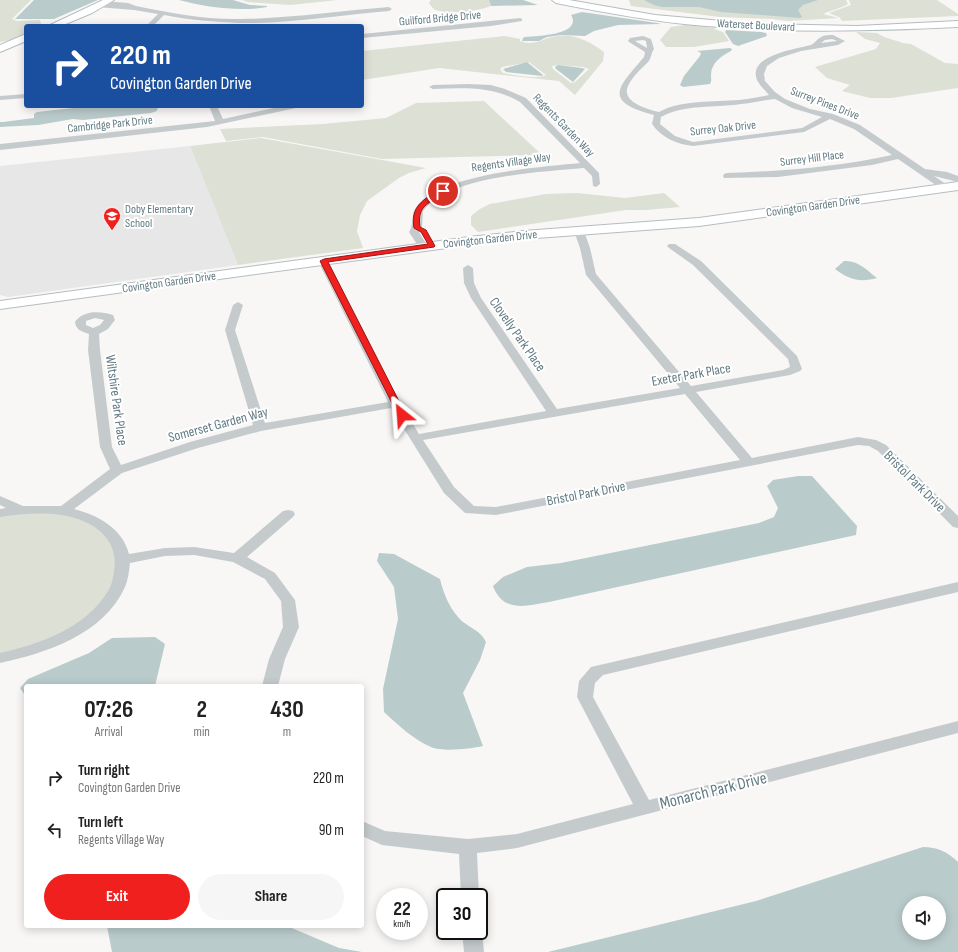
<!DOCTYPE html>
<html lang="en">
<head>
<meta charset="utf-8">
<style>
	:root { --surface:#fff; --page:#f6f6f6; --text:#222; --muted:#767676; --accent:#ef201e }
	body { margin:0; font-family:"Sofia Sans Condensed",sans-serif; background:var(--page); color:var(--text); height:100vh; display:flex; flex-direction:column; font-size:15px; white-space:nowrap }
	* { box-sizing:border-box; margin:0 }
	p { font-size:13px; color:var(--muted) }
	.icon { flex:none; width:22px; height:22px; fill:none; stroke:currentColor; stroke-width:2; stroke-linecap:round; stroke-linejoin:round }
	.map { position:relative; flex:1; overflow:hidden }
	.sheet { position:absolute; left:24px; top:684px; width:340px; height:244px; display:flex; flex-direction:column; background:var(--surface); border-radius:4px; box-shadow:0 2px 10px #0003 }
	.sheet>* { flex:none }
	.guide { position:absolute; left:24px; top:24px; width:340px; height:84px; border-radius:4px; box-shadow:0 2px 10px #0003; background:#1a4fa0; color:#fff; overflow:hidden }
	.fabs { position:absolute; left:902px; top:896px; display:grid; gap:8px }
	.fabs a { display:grid; place-items:center; width:44px; height:44px; border-radius:50%; background:var(--surface); box-shadow:0 2px 10px #0003; font-size:20px }
	.speed { position:absolute; left:376px; top:888px; display:flex; gap:8px; font-size:20px; font-weight:700; text-align:center }
	.speed>* { display:grid; place-content:center; width:52px; height:52px; border-radius:50%; background:var(--surface); box-shadow:0 2px 10px #0003; line-height:1 }
	.speed small { font-size:10px; font-weight:400 }
	.speed .limit { border:2px solid #111; border-radius:6px; background:#fff; color:#111 }
	.pin { position:absolute; display:grid; place-items:center; width:34px; height:34px; color:#fff; margin:-17px; border:2px solid #fff; border-radius:50%; box-shadow:0 1px 4px #0007 }
	.me { position:absolute; width:44px; margin:-22px; rotate:332deg; stroke-linejoin:round; filter:drop-shadow(0 0 3px #0008) }
	.turn { display:flex; align-items:center; gap:14px; height:84px; padding:0 20px; font-size:18px }
	.turn .icon { width:52px; height:52px; stroke-width:2.5 }
	.turn b { display:block; font-size:28px; line-height:34px }
	.eta { display:flex; justify-content:space-evenly; align-items:center; height:68px; text-align:center }
	.eta b { font-size:24px; font-weight:700; line-height:28px }
	.primary-button { display:flex; gap:8px; margin-top:auto; padding:8px 20px }
	.primary-button a { flex:1; height:46px; border-radius:24px; background:var(--accent); color:#fff; font-size:16px; font-weight:700; line-height:46px; text-align:center }
	.primary-button a+a { background:var(--page); color:var(--text) }
	ul { padding:0; list-style:none }
	li { display:flex; align-items:center; gap:12px; height:52px; padding:0 20px }
	li div { flex:1 }
	li b { display:block; font-size:15px }
	li em { font-style:normal }
	.map>svg:first-child { display:block }
</style>
</head>
<body>
<div class="map">
<svg width="958" height="952" viewBox="0 0 958 952">
	<rect width="100%" height="100%" fill="#f8f7f5"/>
	<polygon fill="#e6e7e6" points="190,146 238,265 8,297 0,295 0,166"/>
	<g fill="#dce0d5" fill-rule="evenodd">
		<polygon points="0,0 31,0 12,19 17,21 40,20 41,24 37,26 26,26 26,33 11,40 0,42"/>
		<polygon points="242,0 338,0 290,5 247,2"/>
		<path d="M431 0H489L491 6C478 11 450 15 436 10 433 9 431 6 429 3Z"/>
		<path d="M629 0H846L848 4C840 9 831 10 823 14L839 18 788 21 772 19 720 17 631 6Z"/>
		<polygon points="849,0 937,0 958,14 958,16 816,22 843,21 840,19 841,18 829,13 851,5"/>
		<polygon points="685,25 715,28 714,29 723,32 729,41 694,47 666,47 660,40 671,27"/>
		<polygon points="856,32 877,33 884,37 903,43 911,44 945,63 958,64 958,88 891,98 870,98 842,91 850,85 827,78 815,67 876,49 880,43 865,39"/>
		<path d="M505 36 520 39V41C530 45 538 42 548 38 569 31 587 39 604 52L603 61 575 95 559 81 439 68 362 80V51ZM529 62 546 75C538 80 512 75 503 73L500 69 502 67ZM558 65 583 67 589 69 575 82 571 83 553 69 552 66Z"/>
		<polygon points="484,101 542,155 382,159 263,137 226,141 220,129 323,124 386,118 416,103"/>
		<polygon points="261,138 426,168 409,173 399,178 367,201 360,215 357,231 363,248 238,265 190,146"/>
		<polygon points="577,193 625,198 664,193 680,207 646,210 626,210 478,232 471,225 471,216 480,209 490,204 546,194"/>
		<polygon points="21,510 87,517 118,542 119,584 75,631 0,658 0,513"/>
	</g>
	<g fill="#bacbcc" fill-rule="evenodd">
		<polygon points="34,0 98,0 54,19 15,19"/>
		<path d="M179 0H233L250 5 267 6V7C241 12 204 7 179 0Z"/>
		<polygon points="489,0 523,0 538,5 491,6"/>
		<polygon points="644,0 818,0 803,5 798,10 802,17 800,18 721,12 699,7 662,7 654,5"/>
		<path d="M582 12 657 23 661 24 618 25 594 31 585 36 561 35 547 37 539 41H522L523 38 525 37C536 36 583 35 571 15Z"/>
		<polygon points="726,30 761,32 766,33 767,36 738,46 733,44 725,32"/>
		<path d="M730 48 732 49 731 51C721 56 711 63 711 75 711 79 712 80 710 84L683 87 680 85 684 76 700 56 701 53 697 51Z"/>
		<polygon points="527,62 543,75 542,76 506,72 503,69"/>
		<polygon points="558,65 582,68 585,69 573,82 556,69 555,67"/>
		<polygon points="92,106 158,106 157,111 151,113 83,120 73,119 38,125 0,127 0,122 3,122 34,118 34,114 37,112"/>
		<path d="M844 261C858 260 867 270 877 278 860 283 848 279 835 269Z"/>
		<path d="M798 476H812L857 526 856 535 549 602C526 606 503 613 493 586L503 577 527 567 561 563 759 523 774 517 778 508 767 486 773 480Z"/>
		<path d="M379 553 394 554 440 579C443 592 449 607 458 617 466 627 480 629 486 642L480 660 463 693 483 746C470 749 442 752 431 747 414 740 397 724 384 712L383 689 398 619 394 587 377 561Z"/>
		<polygon points="155,637 165,644 155,686 26,686 26,697 20,688 28,679 89,653 112,638"/>
		<path d="M923 847C937 847 948 852 958 862V952H548L756 901ZM909 903H939V933H909Z"/>
		<polygon points="107,926 287,926 339,948 362,952 112,952"/>
	</g>
	<g fill="none" stroke-linecap="round" stroke-linejoin="round">
		<defs>
			<g id="secondary">
				<polygon points="103,0 114,0 92,13 61,26 48,26"/>
				<path d="M552 0H569L655 15 756 24 857 26 958 21V27C874 31 790 33 706 26 655 22 606 13 556 3Z"/>
				<polygon points="26,34 26,41 0,52 0,45"/>
				<polygon points="958,182 958,190 699,226 523,239 469,245 0,309 0,301 469,237 523,231 699,218"/>
			</g>
		</defs>
		<use href="#secondary" stroke="#b5bdc0" stroke-width="2"/>
		<g fill="#c5cbcd" fill-rule="evenodd">
			<path d="M104 1 128 3 136 6C171 13 206 20 242 19 291 18 340 11 389 7L392 9 389 11C340 15 289 24 240 23 215 22 189 20 164 15L153 26H146L158 14 134 10 97 7V5L102 4V2Z"/>
			<polygon points="520,18 522,19 522,21 491,26 362,38 362,34"/>
			<path d="M833 35 845 41 838 45 801 51 779 58 767 66 764 74 765 81 775 92 785 99 810 109 833 114 860 125 925 169 947 172 958 176V182L934 176 949 186 950 188 949 190H943L898 159 872 165 778 177 724 178 723 176 724 174 727 173C782 171 838 167 892 155L854 129 830 119 804 132 693 146C676 144 662 138 652 124L654 115C600 101 620 86 644 57L645 52 629 42 628 41 630 38 643 36 651 39 654 49C651 53 652 57 648 62 641 69 632 77 628 86 621 102 647 109 659 112 680 100 714 102 739 100 749 99 759 97 769 95 765 90 760 86 757 80 747 55 797 49 811 45 815 43 817 39 821 37 824 35 829 35 833 35ZM832 39 837 41 821 43 825 40ZM643 40 646 41 647 48 635 41ZM775 99 792 108 822 117 802 128 693 142 675 136 660 124 661 117C685 104 714 108 741 104 752 103 763 100 775 99Z"/>
			<path d="M468 84 491 85 505 89 526 98 599 173 600 184 596 187 593 186 592 176 584 168C540 172 475 175 437 198 432 201 427 206 423 211L422 227 419 232 428 247 426 249H420L409 232C414 225 411 215 415 209 436 174 541 167 580 163L520 102C493 86 464 88 433 89L429 87 433 85Z"/>
			<polygon points="26,94 26,98 0,100 0,96"/>
			<polygon points="209,106 217,106 223,119 283,106 300,106 296,108 207,127 0,150 0,144 215,121"/>
			<path d="M579 228 584 231 590 248 596 274 691 386 783 370 790 367 788 359 693 265 669 248 667 246 669 244H675L701 261 797 356 802 369 800 371 790 375 696 392 752 458 858 437 876 440 886 445 958 516V528L953 527 878 451 869 446 858 445 496 515 465 513 444 493 391 408 261 431 198 448 122 473 74 509C98 515 123 529 129 554L165 548 194 547 234 553 283 511 288 510 293 511 295 514 293 517 247 557 275 573 295 600 299 627 285 659 278 686H262L269 659 283 627 281 601 265 579 233 562 194 555 165 556 130 563C129 572 128 580 125 587 103 635 46 653 0 663V653C40 644 86 628 108 591 112 585 113 578 114 571 120 537 90 519 61 515 41 512 20 514 0 517V509L6 508 0 505V496L23 506H61L110 469 100 447 88 350 89 334C81 331 76 330 75 322 83 310 100 311 113 315L115 320 108 329 99 334 100 350 112 447 121 465 190 442 253 425 225 330 233 305 238 302 243 305 235 330 265 423 388 402 318 261 323 258 328 261 401 404 419 434 546 411 471 298 464 283 463 268 468 265 473 268 474 283 481 298 557 409 680 388 586 275 580 248 574 231ZM95 318 104 320 100 325 93 328 86 325V321ZM685 394 740 460 496 507 474 506 454 487 423 440Z"/>
			<polygon points="958,582 958,592 603,675 595,683 593,697 649,800 958,721 958,733 517,848 477,853 479,897 479,898 461,897 459,854 382,845 362,836 362,821 385,831 468,839 517,834 633,804 577,697 579,681 591,667"/>
			<polygon points="479,925 482,931 484,952 464,952 462,931 479,931"/>
		</g>
		<use href="#secondary" fill="#fff" fill-rule="evenodd"/>
	</g>
	<path fill="#ef201e" stroke="#9b1514" d="M441 189 446 191C433 203 416 203 420 227L426 230 435 246 434 247 328 262 406 415 402 418 398 415 320 261 324 259 428 244 421 232 414 228C410 206 424 199 441 189Z"/>
	<defs>
		<symbol id="school-pin" viewBox="-11 -11 22 30"><path d="M0 17L-7.5 6A9.5 9.5 0 1 1 7.5 6Z" fill="#ef201e" stroke="#fff"/><path d="M0-5L7-2L0 1L-7-2ZM-4 1L0 2.5L4 1V4Q0 6-4 4Z" fill="#fff"/></symbol>
	</defs>
	<g fill-rule="evenodd">
		<use href="#school-pin" x="102" y="206" width="20" height="27"/>
	</g>
	<g text-anchor="middle" stroke-width="4" stroke-linejoin="round" paint-order="stroke">
		<g font-size="12" fill="#617a82" stroke="#fff">
			<text transform="translate(440 18) rotate(-5)" y="4">Guilford Bridge Drive</text>
			<text transform="translate(756 25) rotate(3)" y="4">Waterset Boulevard</text>
			<text transform="translate(825 103) rotate(21)" y="4">Surrey Pines Drive</text>
			<text transform="translate(110 124) rotate(-6)" y="4">Cambridge Park Drive</text>
			<text transform="translate(564 125) rotate(46)" y="4">Regents Garden Way</text>
			<text transform="translate(723 128) rotate(-6)" y="4">Surrey Oak Drive</text>
			<text transform="translate(812 158) rotate(-7)" y="4">Surrey Hill Place</text>
			<text transform="translate(511 162) rotate(-8)" y="4">Regents Village Way</text>
			<text transform="translate(813 206) rotate(-8)" y="4">Covington Garden Drive</text>
			<text transform="translate(490 239) rotate(-6)" y="4">Covington Garden Drive</text>
			<text transform="translate(169 282) rotate(-8)" y="4">Covington Garden Drive</text>
		</g>
		<g font-size="12" fill="#617a82" stroke="#fff" text-anchor="start">
			<text x="125" y="213">Doby Elementary<tspan x="125" dy="14">School</tspan></text>
		</g>
		<g font-size="14" fill="#617a82" stroke="#fff">
			<text transform="translate(518 334) rotate(55)" y="5">Clovelly Park Place</text>
			<text transform="translate(691 374) rotate(-10)" y="5">Exeter Park Place</text>
			<text transform="translate(117 400) rotate(82)" y="5">Wiltshire Park Place</text>
			<text transform="translate(218 424) rotate(-15)" y="5">Somerset Garden Way</text>
			<text transform="translate(915 481) rotate(45)" y="5">Bristol Park Drive</text>
			<text transform="translate(586 493) rotate(-11)" y="5">Bristol Park Drive</text>
		</g>
		<g font-size="17" fill="#617a82" stroke="#fff">
			<text transform="translate(713 790) rotate(-14)" y="6">Monarch Park Drive</text>
		</g>
	</g>
</svg>
<div class="fabs">
<a><svg class="icon" aria-label="sound" viewBox="0 0 24 24"><path d="M4 9h4l5-4v14l-5-4H4zM17 9q2 3 0 6"/></svg></a>
</div>
<div class="speed"><div>22<small>km/h</small></div><div class="limit">30</div></div>
<div class="pin" style="left:443px;top:191px;background:#d93025"><svg class="icon" aria-label="arrive" viewBox="0 0 24 24"><path d="M6 21V4h12l-3 4 3 4H6"/></svg></div>
<svg class="me" style="left:402px;top:415px" viewBox="-20 -20 40 40"><path d="M0-17L14 15 0 8-14 15z" fill="#ef201e" stroke="#fff" stroke-width="4"/></svg>
<div class="guide">
<div class="turn"><svg class="icon" aria-label="right" viewBox="0 0 24 24"><path d="M7 20v-9h11M14 6l5 5-5 5"/></svg><div><b>220 m</b>Covington Garden Drive</div></div>
</div>
<section class="sheet">
<div class="eta">
<div><b>07:26</b><p>Arrival</p></div>
<div><b>2</b><p>min</p></div>
<div><b>430</b><p>m</p></div>
</div>
<ul>
<li><svg class="icon" aria-label="right" viewBox="0 0 24 24"><path d="M7 20v-9h11M14 6l5 5-5 5"/></svg><div><b>Turn right</b><p>Covington Garden Drive</p></div><em>220 m</em></li>
<li><svg class="icon" aria-label="left" viewBox="0 0 24 24"><path d="M17 20v-9H6M10 6l-5 5 5 5"/></svg><div><b>Turn left</b><p>Regents Village Way</p></div><em>90 m</em></li>
</ul>
<div class="primary-button"><a>Exit</a><a>Share</a></div>
</section>
</div>
</body>
</html>
